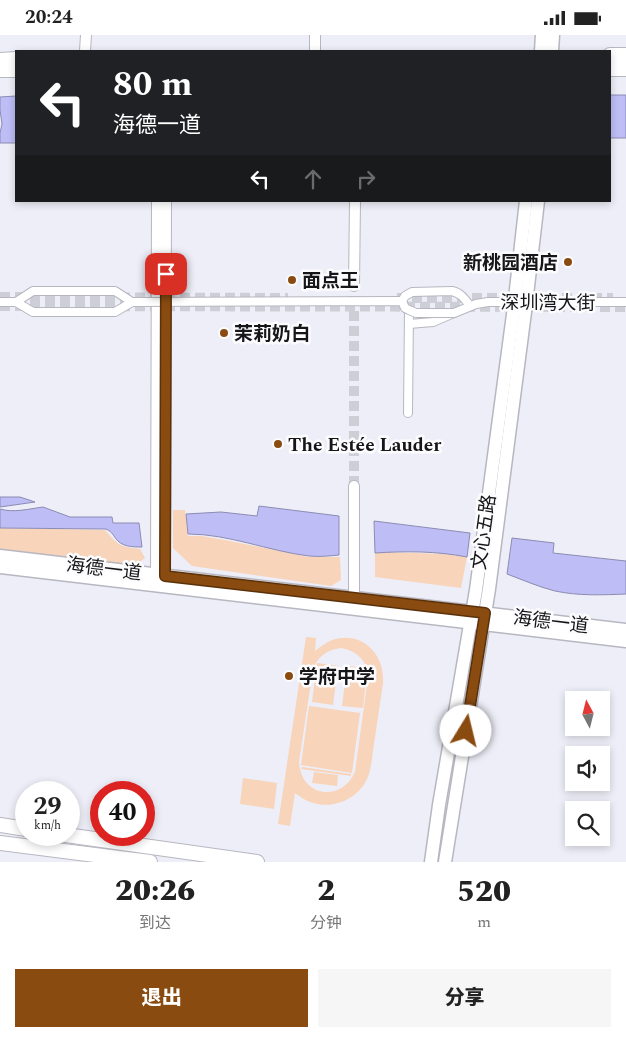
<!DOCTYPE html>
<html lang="zh">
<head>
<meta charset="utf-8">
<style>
	:root { --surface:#fff; --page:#f6f6f6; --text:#222; --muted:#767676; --accent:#8a4b10 }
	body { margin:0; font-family:Spectral,"Noto Sans SC",serif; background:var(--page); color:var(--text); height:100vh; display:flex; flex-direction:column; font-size:19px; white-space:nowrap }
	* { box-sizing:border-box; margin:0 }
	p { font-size:16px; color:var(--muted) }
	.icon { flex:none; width:28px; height:28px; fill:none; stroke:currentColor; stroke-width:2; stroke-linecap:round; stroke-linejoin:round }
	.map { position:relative; height:827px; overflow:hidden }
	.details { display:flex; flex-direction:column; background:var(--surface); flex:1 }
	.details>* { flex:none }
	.top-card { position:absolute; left:15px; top:15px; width:596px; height:152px; border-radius:0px; box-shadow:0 2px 8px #0003; background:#202124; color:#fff; overflow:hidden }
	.needle { width:32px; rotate:353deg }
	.tools { position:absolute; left:565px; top:656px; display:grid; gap:10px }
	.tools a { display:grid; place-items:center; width:45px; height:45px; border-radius:0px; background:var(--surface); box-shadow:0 2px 8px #0003; font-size:25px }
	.speed { position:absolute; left:15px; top:746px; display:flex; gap:10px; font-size:25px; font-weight:700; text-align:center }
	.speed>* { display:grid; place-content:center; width:65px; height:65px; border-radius:50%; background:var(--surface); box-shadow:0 2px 8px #0003; line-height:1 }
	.speed small { font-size:12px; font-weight:400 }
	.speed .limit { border:8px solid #d22; background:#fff; color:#111 }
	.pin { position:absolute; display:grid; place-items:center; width:42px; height:42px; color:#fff; margin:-21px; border-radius:10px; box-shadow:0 2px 8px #0006 }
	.me { position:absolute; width:55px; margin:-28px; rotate:9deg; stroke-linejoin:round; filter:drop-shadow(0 0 4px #0008) }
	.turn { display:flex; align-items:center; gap:18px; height:105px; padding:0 15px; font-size:22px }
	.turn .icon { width:65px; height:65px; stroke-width:2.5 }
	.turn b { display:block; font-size:35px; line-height:42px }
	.lanes { display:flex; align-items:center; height:48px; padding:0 15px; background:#0003; justify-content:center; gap:25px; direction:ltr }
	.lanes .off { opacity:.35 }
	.eta { display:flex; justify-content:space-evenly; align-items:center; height:85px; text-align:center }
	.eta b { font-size:30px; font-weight:800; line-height:35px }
	.action { display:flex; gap:10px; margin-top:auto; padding:10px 15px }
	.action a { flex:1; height:58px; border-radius:0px; background:var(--accent); color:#fff; font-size:20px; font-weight:800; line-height:58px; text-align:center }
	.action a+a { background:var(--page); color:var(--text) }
	.status { display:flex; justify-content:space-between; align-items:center; height:35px; padding:0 25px; background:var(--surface); direction:ltr }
	.status svg { height:14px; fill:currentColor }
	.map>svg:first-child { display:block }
</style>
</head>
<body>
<div class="status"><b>20:24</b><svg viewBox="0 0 49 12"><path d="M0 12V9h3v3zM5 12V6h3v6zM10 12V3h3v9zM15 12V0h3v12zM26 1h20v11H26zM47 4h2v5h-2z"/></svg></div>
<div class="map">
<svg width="626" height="827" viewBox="0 0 626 827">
	<rect width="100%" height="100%" fill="#eeeef8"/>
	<g fill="#f7d4ba" fill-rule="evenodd">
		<polygon points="173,475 185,475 188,501 201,501 225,505 309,522 340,522 341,545 331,551 192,531 173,513"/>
		<path d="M0 493 105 495C118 510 120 512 140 514L145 523 138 528 126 531 0 516Z"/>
		<polygon points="385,517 445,519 467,522 461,553 375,542 375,518"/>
		<path d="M306 602 316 603 315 616C320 612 325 608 332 605 361 595 385 618 383 648 380 668 377 689 374 709 372 720 372 733 367 744 361 757 349 766 334 769 320 772 306 767 295 758L290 791 278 789ZM341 613C353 615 362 621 367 633L347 631 342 671 363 673 367 636 368 642 355 737C341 768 301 762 299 727L313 634C318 621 327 615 341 613Z"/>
		<polygon points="317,628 338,631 333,670 312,667"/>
		<polygon points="309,671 360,678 352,738 301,730"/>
		<polygon points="302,732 351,739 351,741 301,734"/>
		<polygon points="314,737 338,740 337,751 312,748"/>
		<polygon points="243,743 277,748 274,774 240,769"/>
	</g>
	<g fill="#bebdf5" stroke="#8c8bb3">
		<rect x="610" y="60" width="16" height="43"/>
		<polygon points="16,61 16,108 0,108 0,98 2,89 0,75 0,62"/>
		<polygon points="0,462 20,462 35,467 0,472"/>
		<path d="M259 471 339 481V520C329 521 319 522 309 521 268 516 229 499 188 499L186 479 221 477 257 481Z"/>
		<path d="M43 472 70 482H112L113 488H139L142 512C134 512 124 512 118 506 113 501 113 497 106 494L0 493V474C14 478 28 474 43 472Z"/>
		<path d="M374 486 470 498 467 522C437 516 405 516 375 518Z"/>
		<path d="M512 503 554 508 553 518 626 526V559C603 560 578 561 555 556 539 552 523 545 507 539Z"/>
	</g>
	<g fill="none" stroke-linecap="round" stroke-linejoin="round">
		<g stroke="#ceced7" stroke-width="10" stroke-dasharray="10 5" stroke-linecap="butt">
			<polyline points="0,262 288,263"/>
			<polyline points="397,263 613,263"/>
			<polyline points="0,271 626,272"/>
			<polyline points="354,451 354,251"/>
		</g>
		<defs>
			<g id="pedestrian">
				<polyline points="409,289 433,287 454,278"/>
				<polyline points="408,378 409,275"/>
			</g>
			<g id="minor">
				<polyline points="85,16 86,0"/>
				<polyline points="315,16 315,1"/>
				<polyline points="354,251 355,166"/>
				<polyline points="156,545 157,166"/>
				<polyline points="165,546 166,166"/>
				<polyline points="354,570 354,451"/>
			</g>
			<g id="tertiary">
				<polyline points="541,16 542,0"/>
				<polyline points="552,16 553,0"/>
				<polyline points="0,521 626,595"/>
				<polyline points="0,532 626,606"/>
				<polyline points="431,827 439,770 476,555 514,272 526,166"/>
				<polyline points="445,827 489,554 525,277 538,166"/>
			</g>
			<g id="secondary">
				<polyline points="610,20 626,20"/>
				<polyline points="0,25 16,24"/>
				<polyline points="610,34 626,34"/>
				<polyline points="0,35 16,35"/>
				<polyline points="0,790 26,794"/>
				<polyline points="66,800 257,827"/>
				<polyline points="0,808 150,827"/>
			</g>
		</defs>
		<use href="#pedestrian" stroke="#b7b7c1" stroke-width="10"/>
		<use href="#minor" stroke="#b7b7c1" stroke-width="12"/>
		<use href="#tertiary" stroke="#b7b7c1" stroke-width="15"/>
		<use href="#secondary" stroke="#b7b7c1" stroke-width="16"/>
		<use href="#pedestrian" stroke="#fff" stroke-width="8"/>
		<use href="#minor" stroke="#fff" stroke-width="10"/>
		<use href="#tertiary" stroke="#fff" stroke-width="12"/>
		<use href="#secondary" stroke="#fff" stroke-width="14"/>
		<defs>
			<g id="pedestrian-bridge">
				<path d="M402 266 405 261 412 257 452 256C461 258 465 264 470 271"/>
				<polyline points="0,267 16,267 33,277 115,277 132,267 402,266 405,273 409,275 416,278 454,278 476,269 488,267 626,267"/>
				<polyline points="16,267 33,256 115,256 132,267"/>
			</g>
		</defs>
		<use href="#pedestrian-bridge" stroke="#b7b7c1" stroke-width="10" stroke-linecap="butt"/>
		<use href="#pedestrian-bridge" stroke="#fff" stroke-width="8"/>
	</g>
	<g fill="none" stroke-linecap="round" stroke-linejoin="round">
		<defs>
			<polyline id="route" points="166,239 165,541 485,578 466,696"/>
		</defs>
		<use href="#route" stroke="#5a310a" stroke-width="12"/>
		<use href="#route" stroke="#8a4b10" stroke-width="9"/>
	</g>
	<g fill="#8a4b10" stroke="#fcfcfe" stroke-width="2">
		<circle cx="568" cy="227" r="5"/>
		<circle cx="292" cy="245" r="5"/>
		<circle cx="224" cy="298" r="5"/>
		<circle cx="278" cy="409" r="5"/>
		<circle cx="289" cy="641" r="5"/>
	</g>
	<g text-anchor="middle" stroke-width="5" stroke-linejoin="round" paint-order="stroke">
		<g font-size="19" font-weight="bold" fill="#161619" stroke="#fcfcfe" text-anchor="start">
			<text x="558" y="234" text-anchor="end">新桃园酒店</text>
			<text x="302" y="252">面点王</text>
			<text x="234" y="305">茉莉奶白</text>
			<text x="288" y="416">The Estée Lauder</text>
			<text x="299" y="648">学府中学</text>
		</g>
		<g font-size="19" fill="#161619" stroke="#fcfcfe">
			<text x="548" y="274">深圳湾大街</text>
			<text transform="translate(483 497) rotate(-82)" y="7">文心五路</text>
			<text transform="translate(104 533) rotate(7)" y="7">海德一道</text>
			<text transform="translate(551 586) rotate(7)" y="7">海德一道</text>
		</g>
	</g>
</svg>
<div class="tools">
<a><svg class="needle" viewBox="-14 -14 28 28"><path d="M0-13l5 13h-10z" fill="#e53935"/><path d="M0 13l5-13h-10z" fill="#767676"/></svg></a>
<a><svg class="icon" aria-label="sound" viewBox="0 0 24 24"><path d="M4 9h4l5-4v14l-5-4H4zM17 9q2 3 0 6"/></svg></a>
<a><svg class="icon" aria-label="search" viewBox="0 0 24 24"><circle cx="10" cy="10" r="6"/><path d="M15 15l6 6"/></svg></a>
</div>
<div class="speed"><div>29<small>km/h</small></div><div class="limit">40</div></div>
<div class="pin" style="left:166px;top:239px;background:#d93025"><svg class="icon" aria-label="arrive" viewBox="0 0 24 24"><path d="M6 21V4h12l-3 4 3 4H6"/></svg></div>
<svg class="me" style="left:466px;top:696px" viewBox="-20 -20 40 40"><circle r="19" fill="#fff"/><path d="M0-13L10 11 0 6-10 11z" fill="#8a4b10"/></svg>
<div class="top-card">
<div class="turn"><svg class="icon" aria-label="left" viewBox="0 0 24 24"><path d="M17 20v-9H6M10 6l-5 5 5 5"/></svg><div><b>80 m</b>海德一道</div></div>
<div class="lanes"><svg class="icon" aria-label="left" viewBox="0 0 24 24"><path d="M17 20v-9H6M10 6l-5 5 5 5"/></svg><svg class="icon off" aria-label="ahead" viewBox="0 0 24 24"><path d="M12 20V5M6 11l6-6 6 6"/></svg><svg class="icon off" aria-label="right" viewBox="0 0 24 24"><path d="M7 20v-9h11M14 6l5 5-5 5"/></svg></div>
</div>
</div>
<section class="details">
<div class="eta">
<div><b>20:26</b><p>到达</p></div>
<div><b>2</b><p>分钟</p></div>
<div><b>520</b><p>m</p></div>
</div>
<div class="action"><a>退出</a><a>分享</a></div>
</section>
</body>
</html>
